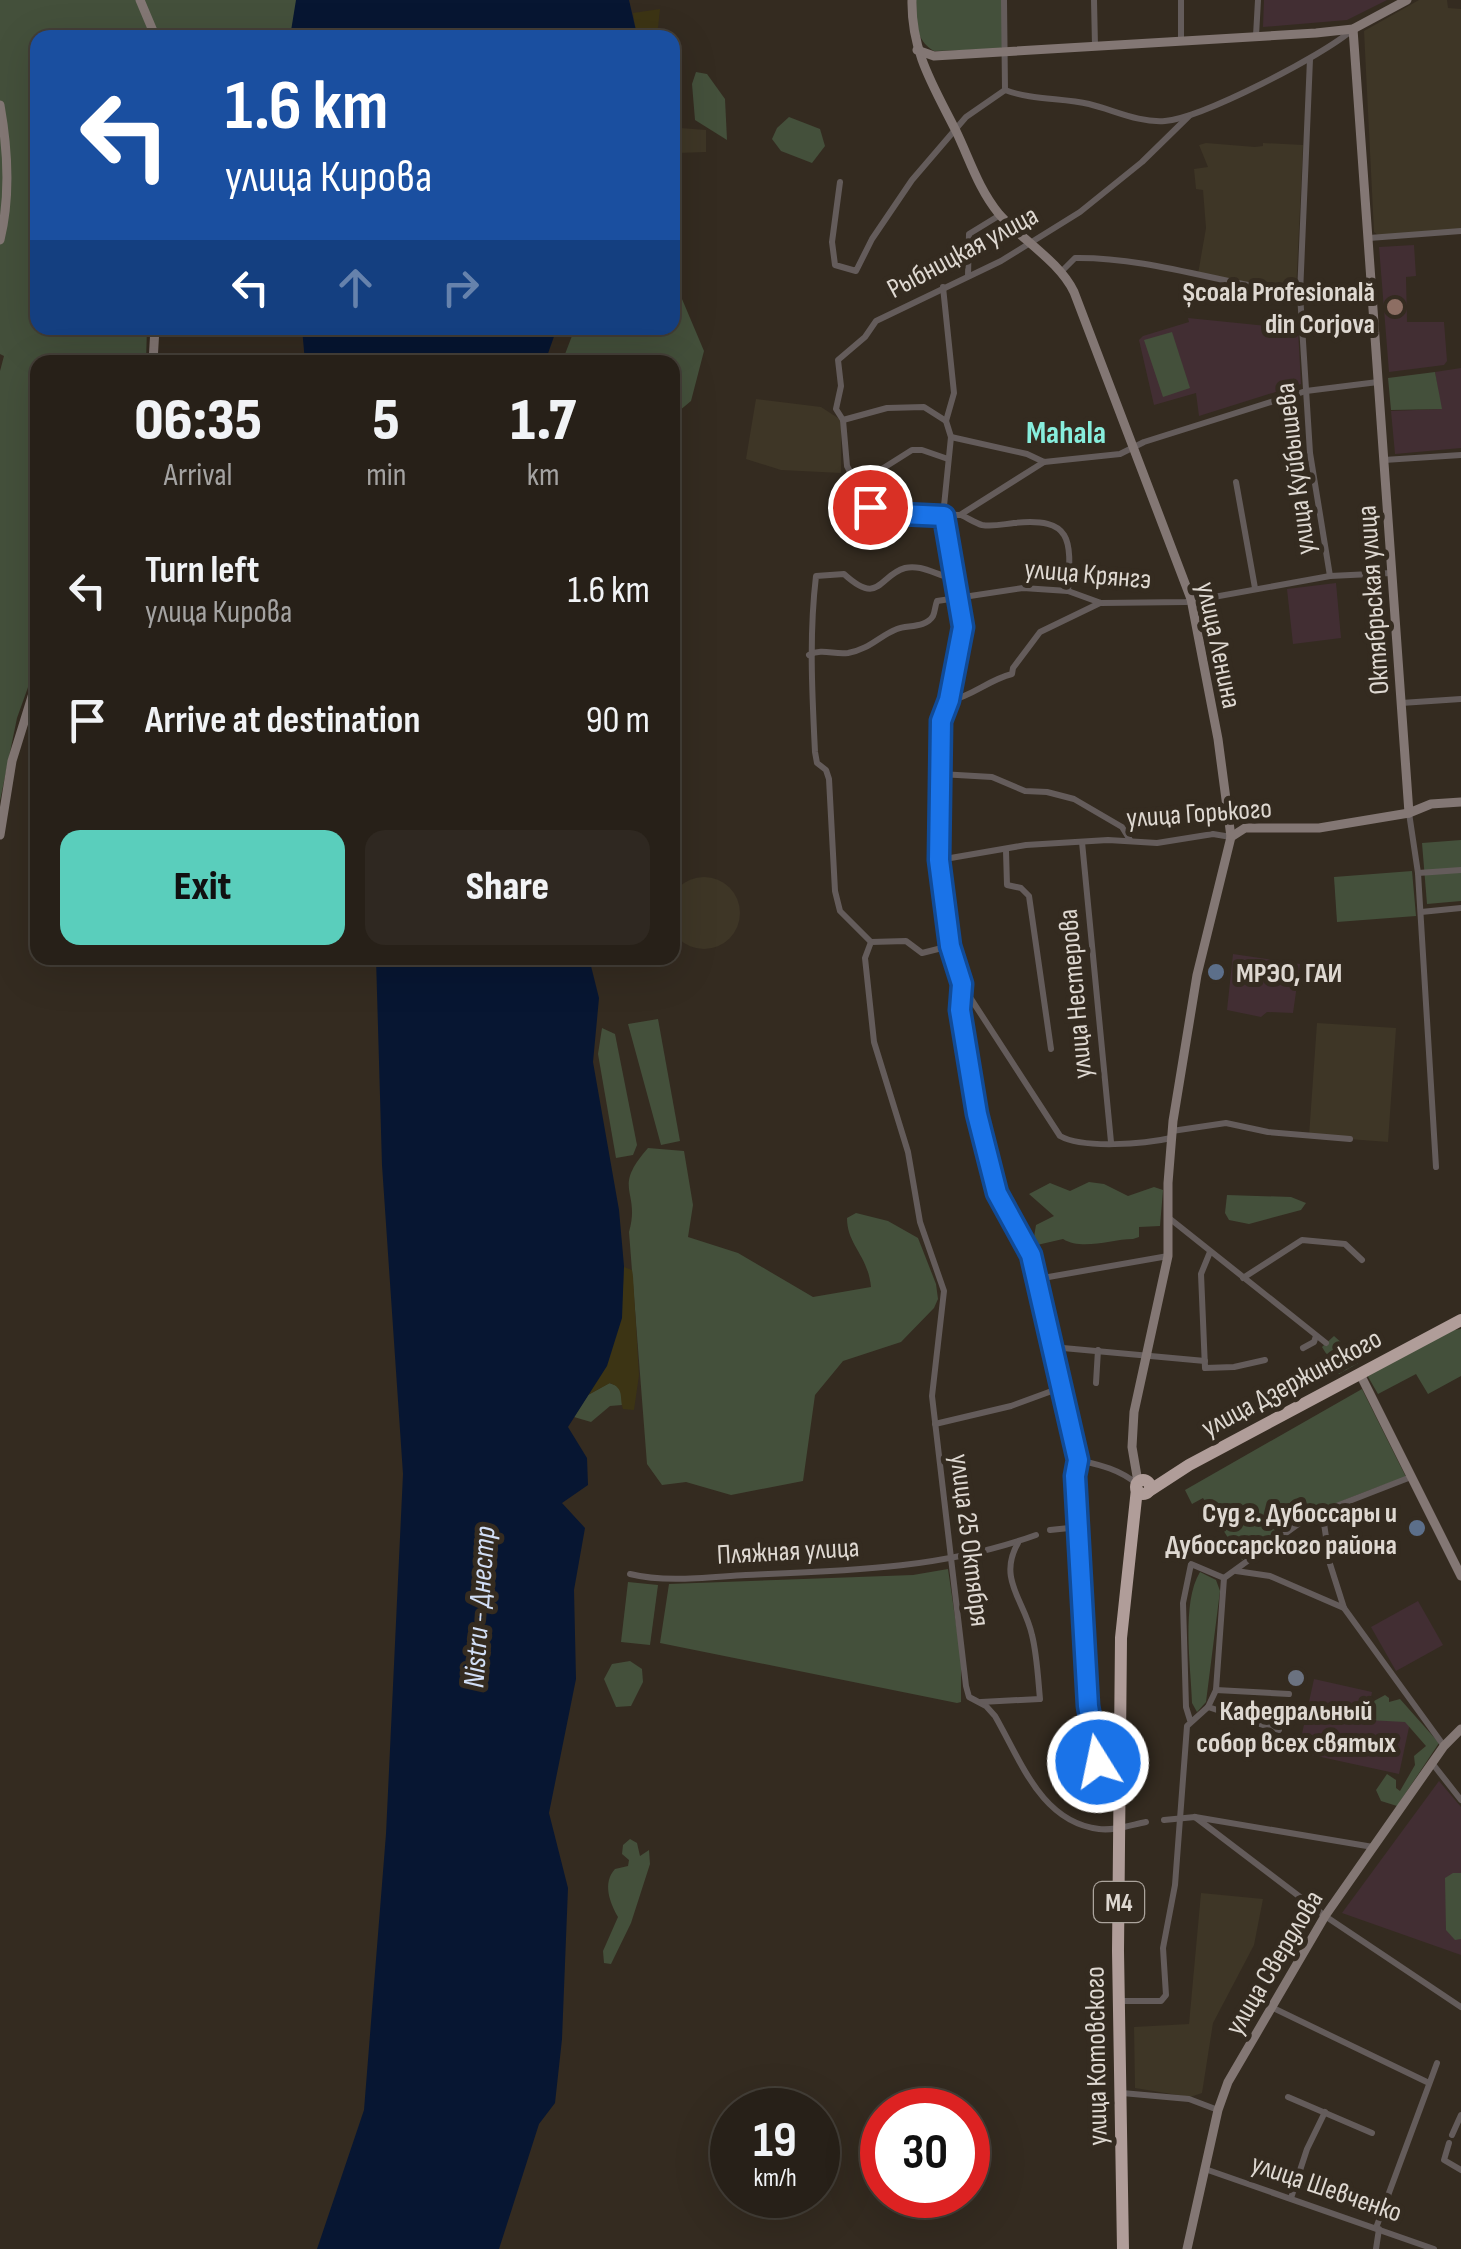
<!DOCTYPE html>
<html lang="en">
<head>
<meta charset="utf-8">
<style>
	:root { --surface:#272018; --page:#2f2821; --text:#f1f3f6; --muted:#a4a3a2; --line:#433e37; --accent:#5acebc }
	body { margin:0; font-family:"Sofia Sans Condensed",sans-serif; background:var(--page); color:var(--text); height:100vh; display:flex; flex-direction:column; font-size:38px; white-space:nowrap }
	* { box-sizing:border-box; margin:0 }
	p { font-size:32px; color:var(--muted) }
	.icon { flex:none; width:55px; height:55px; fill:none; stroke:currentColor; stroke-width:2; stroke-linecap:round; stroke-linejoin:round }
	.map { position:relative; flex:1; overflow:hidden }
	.sheet { position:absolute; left:30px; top:355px; width:650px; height:610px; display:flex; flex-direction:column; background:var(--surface); border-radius:20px; box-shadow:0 10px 40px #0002,0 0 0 2px var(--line) }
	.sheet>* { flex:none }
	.hud { position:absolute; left:30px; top:30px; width:650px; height:305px; border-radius:20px; box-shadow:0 10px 40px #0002,0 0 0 2px var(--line); background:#1a4fa0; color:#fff; overflow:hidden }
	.speed { position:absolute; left:710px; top:2088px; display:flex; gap:20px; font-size:50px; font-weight:700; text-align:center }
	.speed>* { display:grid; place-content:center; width:130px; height:130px; border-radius:50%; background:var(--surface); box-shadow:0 10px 40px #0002,0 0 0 2px var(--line); line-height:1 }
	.speed small { font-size:25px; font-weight:400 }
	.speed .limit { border:15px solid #d22; background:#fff; color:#111 }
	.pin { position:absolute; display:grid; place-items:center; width:85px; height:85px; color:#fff; margin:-42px; border:5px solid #fff; border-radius:50%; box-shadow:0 2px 10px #0007 }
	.me { position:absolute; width:110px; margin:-55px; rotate:350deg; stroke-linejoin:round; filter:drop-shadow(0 0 8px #0008) }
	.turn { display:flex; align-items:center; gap:35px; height:210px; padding:0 30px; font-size:45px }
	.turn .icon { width:130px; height:130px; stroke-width:2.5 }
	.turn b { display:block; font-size:70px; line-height:85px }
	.lanes { display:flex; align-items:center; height:95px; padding:0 30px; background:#0003; justify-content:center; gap:50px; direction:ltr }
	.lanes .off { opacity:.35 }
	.eta { display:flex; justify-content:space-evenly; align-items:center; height:170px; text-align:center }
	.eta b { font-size:60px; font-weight:800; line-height:70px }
	.button { display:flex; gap:20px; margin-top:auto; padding:20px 30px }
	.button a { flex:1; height:115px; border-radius:20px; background:var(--accent); color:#111; font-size:40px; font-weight:800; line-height:115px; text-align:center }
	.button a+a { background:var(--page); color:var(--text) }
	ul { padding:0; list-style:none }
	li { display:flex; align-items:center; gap:30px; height:130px; padding:0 30px }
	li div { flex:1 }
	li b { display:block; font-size:38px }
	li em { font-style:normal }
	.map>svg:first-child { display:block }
</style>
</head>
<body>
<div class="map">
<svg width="1461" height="2249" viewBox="0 0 1461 2249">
	<rect width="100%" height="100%" fill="#342b20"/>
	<g fill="#3e3626">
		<polygon points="1419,0 1447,0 1448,8 1461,9 1461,229 1378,235 1374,232 1364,31"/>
		<polygon points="680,128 706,130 706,152 677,153"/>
		<polygon points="1206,143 1255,147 1263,146 1263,143 1303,145 1296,292 1198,274 1206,228 1203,190 1196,189 1194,169 1208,167 1199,145"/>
		<polygon points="756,399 821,407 841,420 841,473 781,470 746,459"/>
		<circle cx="704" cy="913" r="36"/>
		<polygon points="1317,1023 1396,1028 1388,1142 1309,1136"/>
		<polygon points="1201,1893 1263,1899 1254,1945 1213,2023 1202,2093 1190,2097 1135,2088 1134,2027 1189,2024"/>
	</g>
	<g fill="#422e33">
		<polygon points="1264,0 1387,0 1347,20 1263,27"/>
		<polygon points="1414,245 1416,276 1406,277 1407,322 1444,322 1447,361 1444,365 1389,372 1379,247"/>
		<polygon points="1188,318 1298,329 1301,384 1199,416 1196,393 1154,405 1139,340 1143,336 1189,322"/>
		<polygon points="1461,368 1461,448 1395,454 1391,411 1441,409 1435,372"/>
		<polygon points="1336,583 1341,638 1293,644 1287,589"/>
		<polygon points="1233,954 1300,964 1293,1013 1267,1012 1261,1017 1227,1010"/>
		<polygon points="1418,1601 1443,1645 1396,1671 1371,1627"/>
		<polygon points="1314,1679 1372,1692 1369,1708 1411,1718 1399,1774 1298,1752"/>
		<polygon points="1439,1781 1461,1807 1461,1955 1342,1913"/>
	</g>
	<g fill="#44503b">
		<polygon points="0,0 411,0 411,37 38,38 38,328 147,328 146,362 38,362 37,662 17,718 0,801 0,371 4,356 0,354"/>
		<path d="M916 0H1003V46L1000 49 934 51C914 39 917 22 916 0Z"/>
		<polygon points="696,72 707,74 725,99 727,140 695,120 692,84"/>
		<polygon points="789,117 820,129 825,146 812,163 781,151 772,139 777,128"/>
		<polygon points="673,202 678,221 674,246 682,260 682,299 704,351 691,401 673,416 672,362 562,362 575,328 672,328"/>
		<polygon points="1172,332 1190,388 1163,397 1144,340"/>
		<polygon points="1435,372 1442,409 1391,410 1388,378"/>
		<polygon points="1461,840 1461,901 1427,904 1422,843"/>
		<polygon points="1412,871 1416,916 1337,922 1334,877"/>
		<polygon points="658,1019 680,1141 661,1145 628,1024"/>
		<polygon points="602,1028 615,1034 637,1145 633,1155 616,1158 598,1054"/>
		<path d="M648 1148 684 1151 693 1205 688 1237 738 1253 813 1297 871 1287C868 1255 847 1245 847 1218L856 1213 888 1221 918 1238 936 1284 938 1299 934 1308 901 1342 843 1361 815 1395 803 1481 731 1495 686 1482 662 1485 647 1464 629 1232C641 1190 611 1190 648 1148Z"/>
		<path d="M1089 1182 1104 1184 1128 1196 1154 1187 1163 1190 1160 1226 1139 1227V1237L1133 1239C1111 1239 1083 1251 1063 1239L1037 1245 1033 1243 1036 1225 1054 1216 1029 1194 1050 1183 1070 1191Z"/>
		<polygon points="1227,1195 1291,1197 1306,1203 1301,1210 1249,1224 1229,1220 1225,1213"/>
		<polygon points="1461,1329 1461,1376 1428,1394 1416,1374 1378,1394 1367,1375 1447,1331"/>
		<polygon points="1334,1336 1362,1361 1339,1374 1322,1347"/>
		<polygon points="609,1383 618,1386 624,1396 622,1405 610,1406 591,1422 574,1417 588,1395"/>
		<path d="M1362 1389 1406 1477C1344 1499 1293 1517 1242 1560L1203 1498 1192 1504 1185 1490Z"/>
		<polygon points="948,1569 961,1658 961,1702 957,1703 660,1643 669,1584 913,1575"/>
		<path d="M1200 1572 1216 1580 1220 1591 1206 1702 1197 1712 1192 1703C1191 1666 1181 1603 1200 1572Z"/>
		<polygon points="628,1582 658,1585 650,1645 621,1642"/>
		<polygon points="630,1661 642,1669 643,1682 631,1706 616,1707 604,1679 612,1664"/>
		<polygon points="1385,1695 1389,1698 1389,1702 1400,1699 1439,1743 1397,1806 1381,1801 1376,1790 1387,1774 1396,1780 1396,1788 1400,1791 1415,1765 1414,1756 1426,1746 1405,1722 1368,1720 1374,1701"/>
		<path d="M630 1839 637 1843 640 1856 649 1850 650 1864 631 1923 611 1964 604 1963 603 1951 618 1917C610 1903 602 1883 615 1869L628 1866 629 1860 622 1854 623 1845Z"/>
		<polygon points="1453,1873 1461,1873 1461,1939 1455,1940 1446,1930 1445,1878"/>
	</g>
	<g fill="#3c3414">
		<polygon points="660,9 657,37 637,37 633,13"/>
		<path d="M624 1267 632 1270 633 1277 639 1375 634 1410 623 1409C619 1397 625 1389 610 1383L588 1395C616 1351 622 1318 624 1267Z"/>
	</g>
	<g fill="#071632">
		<polygon points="296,0 629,0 637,35 636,38 290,37"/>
		<polygon points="302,328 557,328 545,362 350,362 344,357 339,362 305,362"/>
		<polygon points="376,958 589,958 599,998 593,1062 619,1210 624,1266 622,1318 607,1366 568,1427 587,1458 588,1485 562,1503 585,1528 574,1590 576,1679 549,1813 568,1888 562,2039 555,2103 539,2124 499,2249 317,2249 364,2110 386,1834 403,1474 382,1165"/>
	</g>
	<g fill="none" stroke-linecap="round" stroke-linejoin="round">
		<g stroke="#645c5b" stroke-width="6">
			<polyline points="1004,0 1005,90"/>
			<polyline points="1094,0 1095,46"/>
			<polyline points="1181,0 1181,40"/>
			<polyline points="1256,36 1258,0"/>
			<polyline points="1310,59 1300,294 1310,453 1330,576"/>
			<path d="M840 182 832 242 835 265 856 271 872 239 912 180 966 117 1005 90C1031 100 1062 98 1089 104 1114 110 1139 123 1165 121 1202 118 1324 55 1352 30"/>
			<polyline points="1369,238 1461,231"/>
			<path d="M1061 272 1075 258C1150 257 1226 285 1300 294"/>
			<polyline points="968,276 969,234 1000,215"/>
			<path d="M943 287 954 393 946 421 951 437 943 516 963 627 949 701 941 721 939 860 950 946 962 984 960 1010 977 1114 997 1193 1031 1255 1078 1460 1075 1476C1080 1537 1076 1766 1119 1800"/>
			<polyline points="843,420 836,409 841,386 838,360 865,337 876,321 1001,261 1080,212 1142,162 1189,116"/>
			<polyline points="843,420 847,466 865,500 881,513 960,515 1044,462"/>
			<polyline points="843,420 887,408 924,407 946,421"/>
			<polyline points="951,437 1027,454 1044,462 1120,454 1144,442 1306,391 1378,382"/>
			<polyline points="1384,460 1461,455"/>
			<polyline points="851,474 874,474 912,450 922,450 948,459"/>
			<polyline points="1236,482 1255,588"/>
			<path d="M961 515C968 518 975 523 982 525 993 527 1004 524 1014 523 1074 517 1071 541 1068 591"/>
			<path d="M809 655C822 648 834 655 848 653 870 649 879 636 897 629 907 625 926 628 933 616 935 612 935 606 937 601L1023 588 1068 591 1101 603 1186 602 1330 576 1392 573"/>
			<path d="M949 701C973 696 988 680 1012 674L1013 668 1040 632 1100 603"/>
			<polyline points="1401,703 1461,699"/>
			<polyline points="940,774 992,777 1025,791 1047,792 1074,799 1122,827 1130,840"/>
			<polyline points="1409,813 1418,873 1436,1167"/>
			<polyline points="1082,842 1111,1142"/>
			<polyline points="1006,851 1007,885 1021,888 1029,896 1051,1049"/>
			<polyline points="939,860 1026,845 1108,840 1157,843 1213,834 1231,837"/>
			<polyline points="1418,873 1461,870"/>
			<polyline points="1421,912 1461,908"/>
			<path d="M871 942 840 911 835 891 829 779 826 770 817 763 815 752C812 692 809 635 816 576L844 574C880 607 879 575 905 568 921 564 936 575 952 578"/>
			<path d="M950 946 922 953 906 941 871 942 865 958 874 1042 908 1152 920 1222 944 1291 932 1396 966 1686 969 1697 986 1706 995 1716C1021 1761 1041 1822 1099 1829 1114 1831 1131 1825 1146 1822"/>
			<path d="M962 985 1060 1136C1083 1149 1145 1144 1171 1138"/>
			<polyline points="1172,1131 1226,1123 1268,1132 1350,1139"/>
			<polyline points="1169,1218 1326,1343"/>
			<polyline points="1210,1252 1201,1274 1205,1368 1234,1367 1265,1360"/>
			<polyline points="1243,1278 1302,1240 1345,1244 1362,1260"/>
			<polyline points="1037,1279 1168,1256"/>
			<polyline points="1052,1347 1205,1361"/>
			<polyline points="1303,1348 1314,1342 1316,1336"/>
			<polyline points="1096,1383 1098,1350"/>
			<polyline points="935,1424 1011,1406 1060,1388"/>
			<path d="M1078 1460C1100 1465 1119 1469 1137 1484"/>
			<polyline points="1322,1510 1330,1564 1344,1608 1444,1746"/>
			<polyline points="1050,1530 1079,1527"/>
			<polyline points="1236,1571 1270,1576 1344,1608"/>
			<path d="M630 1574C666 1583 709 1577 746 1575 845 1571 942 1569 1036 1535"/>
			<polyline points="1224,1578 1308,1517 1411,1477"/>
			<polyline points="1216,1690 1289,1694"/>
			<path d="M981 1702 1040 1699C1038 1678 1037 1655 1032 1635 1025 1601 997 1579 1018 1543"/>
			<polyline points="1208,1707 1279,1730"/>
			<polyline points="1432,1763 1461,1800"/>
			<polyline points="1195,1817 1325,1916 1461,2007"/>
			<polyline points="1164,1820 1195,1817 1373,1847"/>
			<polyline points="1121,2001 1161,2001 1166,1995 1163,1948 1175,1885 1187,1726 1208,1707 1216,1690 1224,1578 1191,1564 1183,1603 1186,1707 1190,1720"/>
			<polyline points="1271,2007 1429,2083"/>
			<polyline points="1122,2093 1189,2099 1218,2110"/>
			<polyline points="1288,2097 1372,2133"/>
			<polyline points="1452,2135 1461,2115"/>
			<polyline points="1449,2143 1444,2160 1461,2170"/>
			<polyline points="1205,2169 1434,2249"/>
			<polyline points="1291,2198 1307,2149 1325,2112"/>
			<polyline points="1376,2228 1437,2063"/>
			<polyline points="1376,2249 1379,2229"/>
		</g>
		<g stroke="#837774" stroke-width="9">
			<polyline points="140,0 156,38"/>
			<path d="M912 0C911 52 934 87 956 131 970 160 978 188 999 214 1022 240 1059 261 1074 292L1191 599 1218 739 1231 837 1197 975 1173 1121 1168 1183V1256L1134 1412 1132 1447 1138 1482"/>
			<polyline points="1353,29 1409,813"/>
			<polyline points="917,50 934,56 1316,33 1353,29 1407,0"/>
			<path d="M0 105C8 150 11 195 0 240"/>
			<polyline points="153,362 155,328"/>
			<polyline points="0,835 12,761 38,677"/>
			<polyline points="1231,837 1245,828 1319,828 1409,813 1431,804 1461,802"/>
			<polyline points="1360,1374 1461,1576"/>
			<polyline points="1187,2249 1218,2110 1228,2082 1325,1916 1444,1746 1461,1729"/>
		</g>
		<g stroke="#b09d99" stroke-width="12">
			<circle cx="1143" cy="1487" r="7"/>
			<polyline points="1149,1491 1189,1465 1461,1320"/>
			<polyline points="1123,2249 1118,1951 1121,1638 1137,1489"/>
		</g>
	</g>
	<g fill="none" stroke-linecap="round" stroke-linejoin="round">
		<defs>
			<polyline id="route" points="870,507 880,513 944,516 963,627 949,700 941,721 939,860 950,946 962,984 960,1010 977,1114 997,1193 1031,1255 1078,1460 1075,1476 1088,1706 1098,1762"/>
		</defs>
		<use href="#route" stroke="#114b97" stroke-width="25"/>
		<use href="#route" stroke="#1a73e8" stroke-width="18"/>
	</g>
	<circle fill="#8d6e63" stroke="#342b20" stroke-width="4" cx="1395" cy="307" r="10"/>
	<g fill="#5c6f8a" stroke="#342b20" stroke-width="4">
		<circle cx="1216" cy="972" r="10"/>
		<circle cx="1417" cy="1528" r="10"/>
	</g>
	<circle fill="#6b7280" stroke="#342b20" stroke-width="4" cx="1296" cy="1678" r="10"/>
	<g text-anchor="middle" stroke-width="10" stroke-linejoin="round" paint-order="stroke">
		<rect fill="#342b20" stroke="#aba49c" stroke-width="2.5" x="1094" y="1882" width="50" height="40" rx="8"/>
		<g font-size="25" font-weight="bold" fill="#ded8d1">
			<text x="1119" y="1911">M4</text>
		</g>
		<g font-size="28" fill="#ded8d1" stroke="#342b20">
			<text transform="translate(962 251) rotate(-28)" y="10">Рыбницкая улица</text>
			<text transform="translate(1294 469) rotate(-97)" y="10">улица Куйбышева</text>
			<text transform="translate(1088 573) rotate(5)" y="10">улица Крянгэ</text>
			<text transform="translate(1372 600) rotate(-94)" y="10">Октябрьская улица</text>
			<text transform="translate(1220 645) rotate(78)" y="10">улица Ленина</text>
			<text transform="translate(1199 812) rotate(-4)" y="10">улица Горького</text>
			<text transform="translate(1074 994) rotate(-95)" y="10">улица Нестерова</text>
			<text transform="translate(1291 1382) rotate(-28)" y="10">улица Дзержинского</text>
			<text transform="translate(971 1540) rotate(83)" y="10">улица 25 Октября</text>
			<text transform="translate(788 1550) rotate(-3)" y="10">Пляжная улица</text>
			<text transform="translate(1273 1962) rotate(-59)" y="10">улица Свердлова</text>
			<text transform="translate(1095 2056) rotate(-91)" y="10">улица Котовского</text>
			<text transform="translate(1327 2187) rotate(19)" y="10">улица Шевченко</text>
		</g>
		<g font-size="28" font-weight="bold" fill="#ded8d1" stroke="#342b20" text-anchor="end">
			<text x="1375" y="301">Școala Profesională<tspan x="1375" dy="32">din Corjova</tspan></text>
			<text x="1236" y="982" text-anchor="start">МРЭО, ГАИ</text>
			<text x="1397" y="1522">Суд г. Дубоссары и<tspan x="1397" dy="32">Дубоссарского района</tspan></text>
			<text x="1296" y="1720" text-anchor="middle">Кафедральный<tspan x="1296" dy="32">собор всех святых</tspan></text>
		</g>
		<g font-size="30" font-style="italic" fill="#d2dff7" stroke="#342b20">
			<text transform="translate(479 1607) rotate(-86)" y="10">Nistru - Днестр</text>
		</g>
		<g font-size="32" font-weight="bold" fill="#87eedd" stroke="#342b20">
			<text x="1066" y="443">Mahala</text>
		</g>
	</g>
</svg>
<div class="speed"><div>19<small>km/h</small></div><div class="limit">30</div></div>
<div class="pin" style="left:870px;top:507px;background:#d93025"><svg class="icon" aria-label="arrive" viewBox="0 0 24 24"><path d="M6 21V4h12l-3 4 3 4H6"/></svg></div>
<svg class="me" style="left:1098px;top:1762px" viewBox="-20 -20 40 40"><circle r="17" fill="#1a73e8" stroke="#fff" stroke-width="3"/><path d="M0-11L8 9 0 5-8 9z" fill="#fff"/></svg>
<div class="hud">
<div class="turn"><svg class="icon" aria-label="left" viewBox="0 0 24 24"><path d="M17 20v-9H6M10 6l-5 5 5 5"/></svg><div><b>1.6 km</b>улица Кирова</div></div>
<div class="lanes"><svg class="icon" aria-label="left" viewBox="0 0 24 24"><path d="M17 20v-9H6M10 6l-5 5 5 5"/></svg><svg class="icon off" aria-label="ahead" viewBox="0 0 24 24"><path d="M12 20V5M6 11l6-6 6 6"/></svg><svg class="icon off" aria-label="right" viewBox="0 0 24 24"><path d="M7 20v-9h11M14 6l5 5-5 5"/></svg></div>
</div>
<section class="sheet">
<div class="eta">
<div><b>06:35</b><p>Arrival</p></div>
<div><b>5</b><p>min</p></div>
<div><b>1.7</b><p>km</p></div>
</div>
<ul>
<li><svg class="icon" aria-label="left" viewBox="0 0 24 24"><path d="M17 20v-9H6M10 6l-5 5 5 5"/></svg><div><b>Turn left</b><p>улица Кирова</p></div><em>1.6 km</em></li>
<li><svg class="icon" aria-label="arrive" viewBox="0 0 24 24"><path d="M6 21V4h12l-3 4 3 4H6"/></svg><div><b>Arrive at destination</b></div><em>90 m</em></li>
</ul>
<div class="button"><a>Exit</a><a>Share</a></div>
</section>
</div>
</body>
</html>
